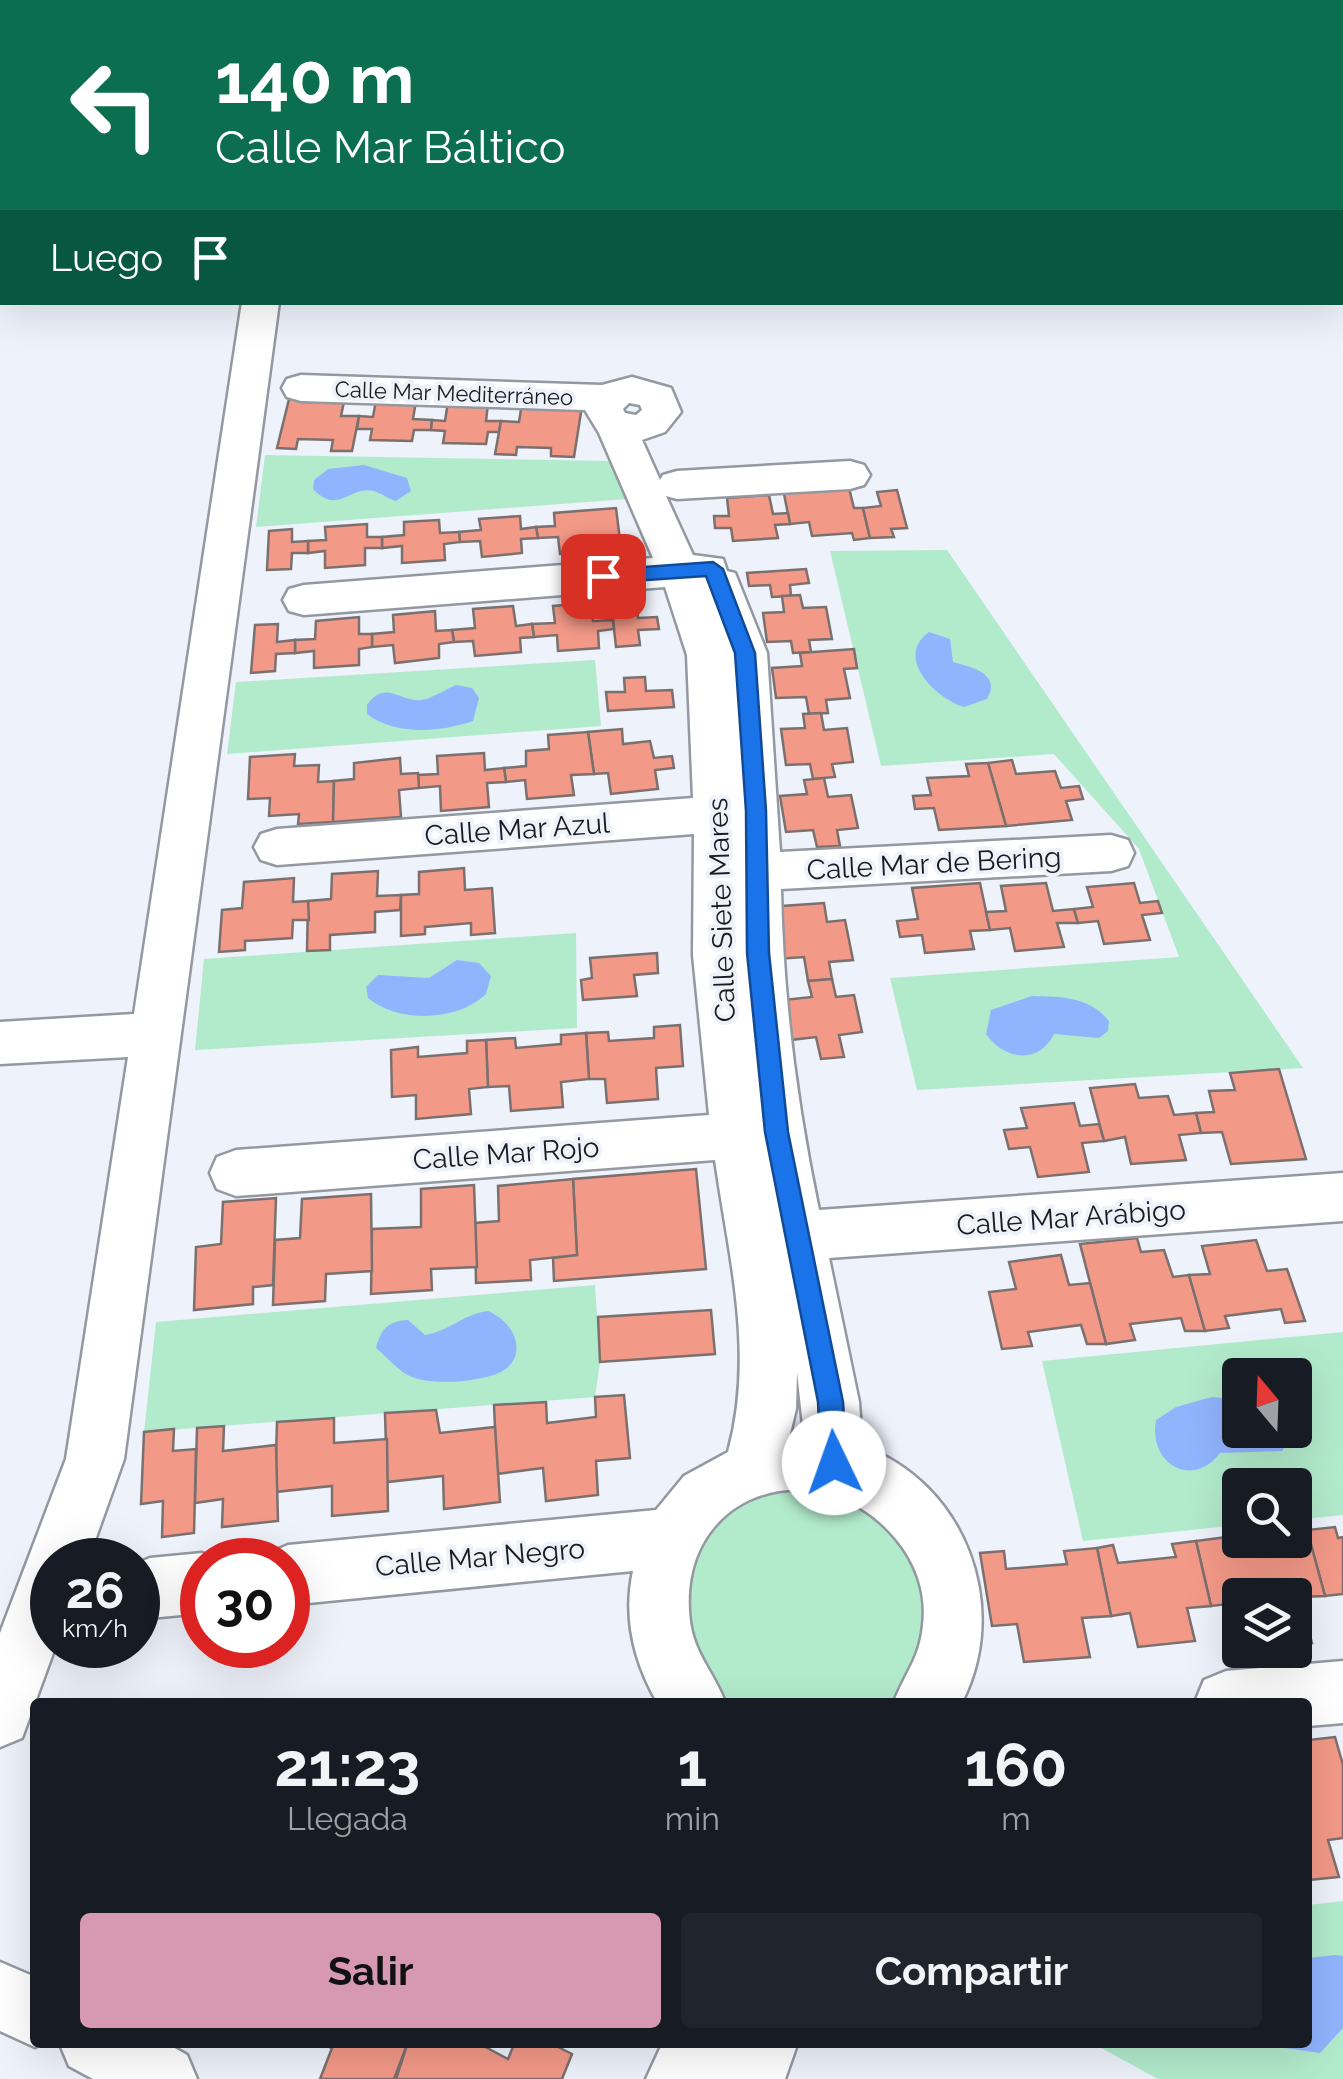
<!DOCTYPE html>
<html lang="es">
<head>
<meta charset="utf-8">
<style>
	:root { --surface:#171b24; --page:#20242c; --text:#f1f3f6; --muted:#9ea1a6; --accent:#d799b2 }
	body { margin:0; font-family:Raleway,sans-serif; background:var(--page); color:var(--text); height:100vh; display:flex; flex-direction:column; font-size:38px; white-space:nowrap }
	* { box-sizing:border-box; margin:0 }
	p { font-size:32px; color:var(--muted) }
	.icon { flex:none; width:55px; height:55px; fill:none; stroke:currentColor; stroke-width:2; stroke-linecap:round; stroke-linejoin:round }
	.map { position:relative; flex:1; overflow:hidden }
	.panel { position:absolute; left:30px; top:1698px; width:1282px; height:350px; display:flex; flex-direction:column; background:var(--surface); border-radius:10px; box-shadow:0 10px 40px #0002 }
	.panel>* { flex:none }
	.guide { position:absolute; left:0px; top:0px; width:1345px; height:305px; box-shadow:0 10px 40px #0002; background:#0b6e4f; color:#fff; overflow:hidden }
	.needle { width:65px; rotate:341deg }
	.fabs { position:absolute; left:1222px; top:1358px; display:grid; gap:20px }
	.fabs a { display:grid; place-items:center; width:90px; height:90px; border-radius:10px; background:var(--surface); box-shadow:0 10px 40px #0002; font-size:50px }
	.speed { position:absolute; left:30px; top:1538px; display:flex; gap:20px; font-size:50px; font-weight:700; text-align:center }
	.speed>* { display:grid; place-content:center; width:130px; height:130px; border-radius:50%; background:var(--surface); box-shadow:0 10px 40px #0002; line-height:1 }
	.speed small { font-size:25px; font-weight:400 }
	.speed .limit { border:15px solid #d22; background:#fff; color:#111 }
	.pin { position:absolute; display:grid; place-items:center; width:85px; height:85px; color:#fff; margin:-42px; border-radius:20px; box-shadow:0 5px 15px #0006 }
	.me { position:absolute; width:110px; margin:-55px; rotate:357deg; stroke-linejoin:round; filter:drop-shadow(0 0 8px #0008) }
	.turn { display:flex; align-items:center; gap:35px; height:210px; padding:0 50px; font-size:45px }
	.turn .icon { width:130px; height:130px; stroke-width:2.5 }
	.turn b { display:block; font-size:70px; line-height:85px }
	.then { display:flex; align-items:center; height:95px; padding:0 50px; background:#0003; gap:20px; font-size:38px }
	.eta { display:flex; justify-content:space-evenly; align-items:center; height:170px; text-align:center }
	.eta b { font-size:60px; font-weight:700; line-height:70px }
	.action { display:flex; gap:20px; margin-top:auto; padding:20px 50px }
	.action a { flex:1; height:115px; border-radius:10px; background:var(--accent); color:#111; font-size:40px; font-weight:700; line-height:115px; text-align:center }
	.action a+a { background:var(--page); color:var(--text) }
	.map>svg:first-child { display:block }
</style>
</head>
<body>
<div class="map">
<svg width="1343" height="2079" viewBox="0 0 1343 2079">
	<rect width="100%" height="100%" fill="#eef2fb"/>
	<g fill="#b2ebcc" fill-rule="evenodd">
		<polygon points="265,455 609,461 627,499 256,527"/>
		<polygon points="947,550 1303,1068 917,1090 890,978 1179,957 1139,849 1054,754 881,766 830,551"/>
		<polygon points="595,660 601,726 227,754 236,682"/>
		<polygon points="576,933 577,1028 195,1050 204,959"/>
		<polygon points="595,1285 600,1362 595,1397 144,1432 156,1322"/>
		<path d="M1343 1332V1515L1295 1520V1485H1240V1525L1083 1541 1042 1361ZM1240 1375H1295V1430H1240Z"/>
		<path d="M814 1487 869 1507 911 1550 929 1607 919 1668 891 1702H723C709 1692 704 1680 696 1665 661 1599 689 1531 753 1496 769 1488 796 1489 814 1487Z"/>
		<polygon points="1343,1901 1343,2079 1158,2079 1092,2043 1308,2042 1308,1905"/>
	</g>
	<g fill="#91b4fe">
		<path d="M364 465 407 478 411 491 396 501C388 499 381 493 374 491 349 485 339 516 313 489L314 480 328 469Z"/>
		<path d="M929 632 950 639 953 662C972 667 1002 674 987 699L964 707C935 698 894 657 929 632Z"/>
		<path d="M456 685 472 688 479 698 473 721C442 732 395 736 367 714V705C387 677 402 706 426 699 436 696 446 689 456 685Z"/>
		<path d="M457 960 479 963 491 976 486 994C457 1022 398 1023 368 998L366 987 378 975 429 978Z"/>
		<path d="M1032 996C1061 997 1089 996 1109 1021L1108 1031 1099 1038 1054 1034C1039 1065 1004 1060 986 1034L991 1010Z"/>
		<path d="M488 1311C521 1325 530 1366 490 1376 470 1382 432 1385 412 1377 399 1372 387 1357 376 1348 381 1329 388 1321 408 1320L425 1335C450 1331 463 1314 488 1311Z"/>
		<path d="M1212 1397 1240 1400V1430H1289L1290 1438 1282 1451 1220 1453C1192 1490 1148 1463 1156 1420L1176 1407Z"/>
		<polygon points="1335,1955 1343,1956 1343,2028 1320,2053 1285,2048 1279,2043 1308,2042 1308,1958"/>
	</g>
	<g fill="#f39988" stroke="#7b706e" stroke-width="2.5">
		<polygon points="290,395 345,397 341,416 359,416 352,451 331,451 333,440 298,439 296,449 277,448"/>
		<polygon points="376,400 416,401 413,419 432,420 431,430 414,430 412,441 370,440 372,429 357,429 359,416 373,417"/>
		<polygon points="448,402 488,404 486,421 501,421 499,432 488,432 486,444 443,443 445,431 431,430 432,420 445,421"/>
		<polygon points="522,403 582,406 574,457 551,456 551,448 517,447 516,455 495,454 501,421 519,422"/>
		<polygon points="848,484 854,508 863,508 870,538 854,540 852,533 812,536 809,522 790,524 783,489"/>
		<polygon points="897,490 907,528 891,529 894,537 870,538 863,508 881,506 877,492"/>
		<polygon points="769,495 773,514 788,513 790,524 775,525 778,538 733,541 731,528 715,528 714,516 729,516 727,498"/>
		<polygon points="616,508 621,548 560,554 558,537 538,538 536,527 555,526 554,513"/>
		<polygon points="520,516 521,529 536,527 538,538 521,539 522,553 482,557 480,541 460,542 459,532 481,530 479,519"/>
		<polygon points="439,520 440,533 459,532 460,542 444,544 445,560 402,563 402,546 382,548 382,537 404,535 404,522"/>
		<polygon points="367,524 367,537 382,537 382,548 365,548 365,565 325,568 325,551 308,553 308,541 326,540 325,527"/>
		<polygon points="292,529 292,542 308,541 308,553 292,553 291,569 267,570 269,531"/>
		<polygon points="806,569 809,583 790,585 791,596 772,597 770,585 749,586 747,573"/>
		<polygon points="800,595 803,608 826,607 832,639 809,640 811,652 793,653 791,641 767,642 763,613 784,612 782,596"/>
		<polygon points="636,600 638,618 657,617 659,629 638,630 640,645 616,647 611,602"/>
		<polygon points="591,603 593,621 613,620 614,629 598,631 599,648 558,651 557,635 534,637 532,624 555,623 553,606"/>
		<polygon points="513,606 516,626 532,624 534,637 520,638 521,652 475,656 473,641 454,642 452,630 475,628 473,609"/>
		<polygon points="435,611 436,631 452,630 454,642 439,644 439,658 395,663 393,645 372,647 372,634 394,632 393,615"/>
		<polygon points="359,617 359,634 372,634 372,647 359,649 359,665 314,668 314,651 295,653 295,640 315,639 316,621"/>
		<polygon points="278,624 277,642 295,640 295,653 276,654 275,671 251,673 255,625"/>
		<polygon points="854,649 857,668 844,669 850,698 826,700 828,713 809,714 806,697 776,698 772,668 802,666 800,653"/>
		<polygon points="645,677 646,691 672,690 674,707 608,711 606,692 625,692 624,678"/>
		<polygon points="821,713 824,730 847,728 853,762 832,764 835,777 813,779 810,764 786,765 781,729 805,728 803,714"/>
		<polygon points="622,729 623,744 650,741 654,758 672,756 674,768 655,770 658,789 611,794 608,773 594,774 588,732"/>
		<polygon points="588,732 594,774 571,775 574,795 527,799 525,780 506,782 504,768 526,766 526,751 549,749 548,735"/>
		<polygon points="484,753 485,770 504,768 506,782 487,783 489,807 441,811 440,786 419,788 418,775 438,774 437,756"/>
		<polygon points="295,754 294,766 319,765 318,782 334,781 333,822 298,824 299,814 269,816 270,798 248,799 250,757"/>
		<polygon points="400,758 401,774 418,773 419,788 399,790 401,817 333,822 334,781 354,779 354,763"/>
		<polygon points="1012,760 1016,774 1055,771 1061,788 1079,786 1083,799 1066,801 1072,820 1006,826 988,763"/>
		<polygon points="988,763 1006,826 939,830 934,808 915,809 913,796 931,795 927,778 969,776 966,764"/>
		<polygon points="824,778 828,797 851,795 858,828 837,830 840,846 817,847 813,830 786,832 780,796 807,794 804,780"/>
		<polygon points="464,868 465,890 492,888 495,933 471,935 471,923 425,927 425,934 401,936 401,895 419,894 419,872"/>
		<polygon points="378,871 377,896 401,895 400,910 375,912 375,932 330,935 330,950 307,951 308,901 331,899 332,874"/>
		<polygon points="294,878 293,902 308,901 309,920 293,920 292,938 245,941 245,950 219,952 222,910 242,908 244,882"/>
		<polygon points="980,883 990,930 970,931 974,949 925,953 922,935 900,937 897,921 918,919 912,888"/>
		<polygon points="1046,883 1053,911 1074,909 1078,923 1057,923 1064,947 1015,951 1010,928 990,930 986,912 1006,911 1001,886"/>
		<polygon points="1134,883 1140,903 1158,901 1162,913 1142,915 1150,940 1104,944 1098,921 1078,923 1074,909 1093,907 1087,887"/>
		<polygon points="824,903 827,922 845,920 853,960 829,962 832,979 808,981 804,957 777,959 768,907"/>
		<polygon points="657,953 658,973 634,975 637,996 583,1000 581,980 592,978 590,958"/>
		<polygon points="832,979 836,997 854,995 862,1032 839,1035 844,1057 821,1059 816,1037 790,1040 783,1000 812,997 808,981"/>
		<polygon points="680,1025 683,1066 656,1068 658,1099 607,1103 605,1079 589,1079 586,1033 608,1032 609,1041 654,1038 654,1027"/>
		<polygon points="586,1033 589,1079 561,1082 563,1107 511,1111 509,1086 488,1087 486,1040 515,1038 516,1048 561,1044 561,1035"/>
		<polygon points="486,1040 488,1087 469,1089 471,1114 416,1119 416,1095 392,1097 391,1050 418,1047 418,1057 467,1053 467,1041"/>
		<polygon points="1279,1069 1306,1159 1231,1164 1222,1132 1201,1133 1196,1113 1214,1112 1209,1091 1235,1090 1230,1073"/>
		<polygon points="1135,1084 1139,1098 1168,1096 1174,1115 1196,1113 1201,1133 1179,1135 1186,1160 1131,1164 1125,1137 1104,1141 1090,1088"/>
		<polygon points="1074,1103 1080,1126 1099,1124 1104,1141 1082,1143 1089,1172 1038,1177 1030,1147 1009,1149 1004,1130 1027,1128 1021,1108"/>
		<polygon points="696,1169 706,1269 554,1281 553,1258 577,1255 573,1179"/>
		<polygon points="573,1179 577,1255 530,1260 531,1280 476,1283 475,1223 499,1221 498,1186"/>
		<polygon points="474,1185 477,1267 431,1269 432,1290 371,1294 372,1229 421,1227 421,1189"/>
		<polygon points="371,1194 372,1271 326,1274 325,1301 273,1305 275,1240 300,1238 302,1199"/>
		<polygon points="276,1198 273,1285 253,1287 253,1304 194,1310 196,1247 221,1244 223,1202"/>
		<polygon points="1137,1238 1141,1252 1164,1250 1173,1277 1189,1275 1205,1331 1185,1331 1181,1318 1130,1324 1135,1340 1106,1344 1080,1244"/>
		<polygon points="1256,1240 1267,1271 1287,1269 1305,1321 1285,1323 1281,1309 1225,1316 1229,1328 1205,1331 1189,1275 1210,1274 1202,1246"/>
		<polygon points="1061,1255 1069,1285 1090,1283 1106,1344 1087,1344 1081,1325 1028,1332 1032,1346 1002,1349 989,1292 1016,1289 1009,1262"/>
		<polygon points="711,1310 715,1354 600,1362 598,1317"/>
		<polygon points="624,1395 630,1458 596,1461 598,1495 546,1501 543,1468 497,1474 494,1405 546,1402 547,1423 596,1417 595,1397"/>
		<polygon points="436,1410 440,1433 495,1427 500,1502 444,1509 443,1476 387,1482 385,1413"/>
		<polygon points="334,1418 334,1443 387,1439 388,1511 332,1516 332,1486 275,1492 277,1422"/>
		<polygon points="224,1426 223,1451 276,1445 278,1521 222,1527 223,1499 195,1503 197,1428"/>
		<polygon points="174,1429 173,1451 196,1449 194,1533 162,1537 163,1501 141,1504 144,1432"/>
		<polygon points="1335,1527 1338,1538 1343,1537 1343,1594 1325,1596 1307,1530"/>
		<polygon points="1307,1530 1325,1596 1300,1597 1312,1643 1295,1644 1295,1595 1240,1595 1240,1612 1238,1603 1211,1606 1196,1541 1227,1537 1231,1551 1283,1547 1281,1540 1295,1540 1295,1531"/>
		<polygon points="1196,1541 1211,1606 1187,1608 1195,1641 1138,1647 1130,1613 1111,1616 1097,1548 1113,1545 1118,1563 1176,1557 1172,1544"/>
		<polygon points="1097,1548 1111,1616 1082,1618 1090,1657 1024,1662 1017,1624 992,1626 980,1553 1004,1551 1006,1569 1067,1564 1064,1551"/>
		<polygon points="1335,1737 1343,1765 1343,1838 1328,1840 1339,1877 1308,1880 1308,1740"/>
		<polygon points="318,2042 408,2042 394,2079 320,2079 332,2048"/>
		<polygon points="408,2042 476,2042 508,2059 515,2042 548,2042 572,2054 562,2079 396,2079"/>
	</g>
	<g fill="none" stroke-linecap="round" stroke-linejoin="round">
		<defs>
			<g id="minor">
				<rect x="0" y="98" width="2" height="20"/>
				<polygon points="242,302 279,302 124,1459 88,1560 52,1560 52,1645 56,1645 22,1738 0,1747 0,1633 66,1459 128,1057 0,1064 0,1022 134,1014"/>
				<path d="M301 375 602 385 632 377 671 388 681 412 665 432 642 440 660 480 663 475 677 471 850 461 864 465 870 475 864 485 850 489 677 499 666 496 693 555 723 559 727 571 735 573 767 653 780 852 1111 835 1128 840 1134 853 1128 866 1111 871 781 889C783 997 797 1105 819 1210L1343 1173V1221L829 1258 859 1402 862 1446C965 1483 1011 1606 962 1702H894C905 1673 920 1658 923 1625 927 1593 916 1563 896 1539 822 1449 682 1488 689 1611 691 1652 712 1668 725 1702H657C634 1662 623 1617 633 1571L288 1605V1560H264L267 1554 288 1545 656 1510 684 1476 728 1452C755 1354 729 1258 715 1160L236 1196 217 1189 210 1173 217 1157 236 1150 709 1115 693 955 694 834 277 865 261 860 254 847 261 834 277 829 693 798 687 655 665 587 304 615 289 611 283 600 289 589 304 585 653 558 599 433 585 410 301 401 287 397 282 388 287 379ZM629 403 640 405 642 410 636 415 625 413 623 409ZM797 1372 804 1434H790L796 1409Z"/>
				<polygon points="202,1553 218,1560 202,1560 202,1613 150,1618 138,1613 138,1563 150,1558"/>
				<polygon points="1343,1661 1343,1723 1308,1726 1308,1702 1195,1702 1204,1680 1226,1671"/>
				<polygon points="0,1962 35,1977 35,2042 45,2042 35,2047 0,2031"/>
				<polygon points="59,2042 164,2042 187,2055 197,2079 93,2079 69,2066"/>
				<polygon points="663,2042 798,2042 785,2079 646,2079"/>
			</g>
		</defs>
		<use href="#minor" stroke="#9498a0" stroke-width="5"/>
		<use href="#minor" fill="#fff" fill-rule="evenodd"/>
	</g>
	<polygon fill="#1a73e8" stroke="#114b97" stroke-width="2.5" points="713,562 723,569 755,653 766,811 769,953 788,1132 843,1402 847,1463 843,1472 834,1476 825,1472 821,1463 818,1402 765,1132 747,953 746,811 735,653 706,576 603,583 593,576 603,570"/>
	<g text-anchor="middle" stroke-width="8" stroke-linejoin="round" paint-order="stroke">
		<g font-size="22" fill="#1a1c1f" stroke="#eef2fb">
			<text transform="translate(454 393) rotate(2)" y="8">Calle Mar Mediterráneo</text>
		</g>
		<g font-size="28" fill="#1a1c1f" stroke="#eef2fb">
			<text transform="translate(517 829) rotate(-4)" y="10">Calle Mar Azul</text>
			<text transform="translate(934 863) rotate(-3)" y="10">Calle Mar de Bering</text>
			<text transform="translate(721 910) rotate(-92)" y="10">Calle Siete Mares</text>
			<text transform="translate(506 1153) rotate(-4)" y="10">Calle Mar Rojo</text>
			<text transform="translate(1071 1217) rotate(-4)" y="10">Calle Mar Arábigo</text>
			<text transform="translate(480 1557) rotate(-5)" y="10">Calle Mar Negro</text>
		</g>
	</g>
</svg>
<div class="fabs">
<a><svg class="needle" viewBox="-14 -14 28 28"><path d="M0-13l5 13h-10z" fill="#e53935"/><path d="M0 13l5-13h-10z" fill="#9ea1a6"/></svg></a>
<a><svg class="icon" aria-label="search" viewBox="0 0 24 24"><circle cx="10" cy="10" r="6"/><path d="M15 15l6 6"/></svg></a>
<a><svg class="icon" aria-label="layers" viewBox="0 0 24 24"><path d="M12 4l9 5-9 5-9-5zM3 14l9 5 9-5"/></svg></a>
</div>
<div class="speed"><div>26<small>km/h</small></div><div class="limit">30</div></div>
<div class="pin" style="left:603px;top:576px;background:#d93025"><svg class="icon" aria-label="arrive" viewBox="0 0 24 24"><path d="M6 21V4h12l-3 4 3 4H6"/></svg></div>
<svg class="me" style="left:834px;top:1463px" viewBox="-20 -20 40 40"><circle r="19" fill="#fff"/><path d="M0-13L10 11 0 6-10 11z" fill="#1a73e8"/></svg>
<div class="guide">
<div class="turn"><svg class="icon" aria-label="left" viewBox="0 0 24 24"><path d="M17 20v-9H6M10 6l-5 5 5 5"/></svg><div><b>140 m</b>Calle Mar Báltico</div></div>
<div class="then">Luego<svg class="icon" aria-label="arrive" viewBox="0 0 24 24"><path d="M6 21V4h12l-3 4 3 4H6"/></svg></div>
</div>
<section class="panel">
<div class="eta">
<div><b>21:23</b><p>Llegada</p></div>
<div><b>1</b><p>min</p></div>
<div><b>160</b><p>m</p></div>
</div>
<div class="action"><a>Salir</a><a>Compartir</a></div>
</section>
</div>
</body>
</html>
